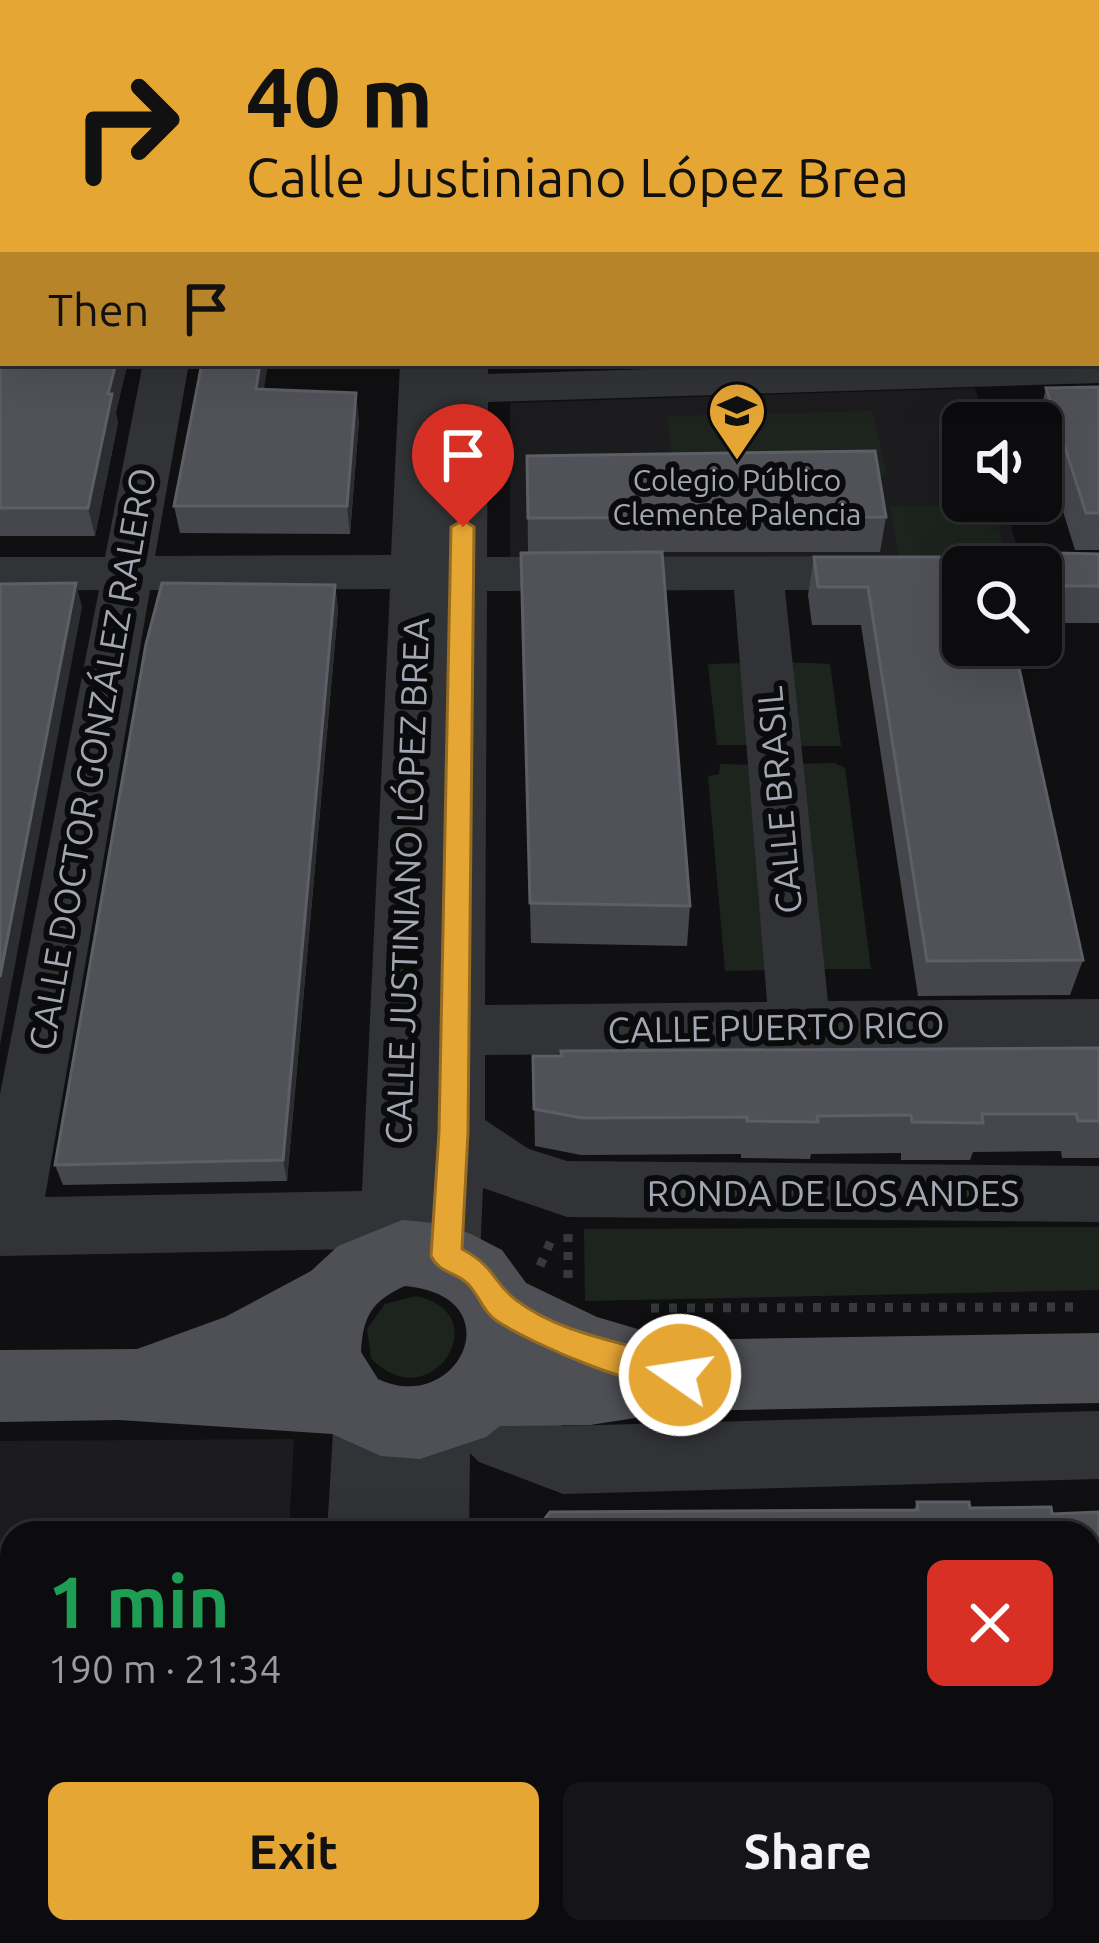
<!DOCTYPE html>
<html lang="en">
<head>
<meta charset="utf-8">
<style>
	:root { --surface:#0c0c0e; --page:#151517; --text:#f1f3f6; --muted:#9a9b9e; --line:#2c2c2e; --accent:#e6a634 }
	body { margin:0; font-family:Ubuntu,sans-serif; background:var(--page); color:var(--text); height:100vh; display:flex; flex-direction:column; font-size:45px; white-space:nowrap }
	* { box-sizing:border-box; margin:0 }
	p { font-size:39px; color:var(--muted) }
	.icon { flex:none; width:66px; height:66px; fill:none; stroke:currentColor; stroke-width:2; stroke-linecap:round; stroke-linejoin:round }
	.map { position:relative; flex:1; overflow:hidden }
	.drawer { position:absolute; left:0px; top:1521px; width:1101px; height:423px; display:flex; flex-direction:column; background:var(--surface); border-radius:36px 36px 0 0; box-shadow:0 12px 48px #0002,0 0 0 3px var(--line) }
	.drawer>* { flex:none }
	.hud { position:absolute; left:0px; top:0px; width:1101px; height:366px; box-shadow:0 12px 48px #0002,0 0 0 3px var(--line); background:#e6a634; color:#111; overflow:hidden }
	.fabs { position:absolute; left:942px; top:402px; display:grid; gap:24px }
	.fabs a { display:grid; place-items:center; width:120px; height:120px; border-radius:18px; background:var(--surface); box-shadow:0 12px 48px #0002,0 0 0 3px var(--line); font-size:60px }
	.pin { position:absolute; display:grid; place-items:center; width:102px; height:102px; color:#fff; margin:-123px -51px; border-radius:50% 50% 50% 0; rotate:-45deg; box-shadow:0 0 12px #0007 }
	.pin .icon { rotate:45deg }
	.me { position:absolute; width:132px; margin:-66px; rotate:283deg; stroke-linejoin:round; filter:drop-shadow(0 0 9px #0008) }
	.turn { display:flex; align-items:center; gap:42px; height:252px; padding:0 48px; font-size:54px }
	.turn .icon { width:156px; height:156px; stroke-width:2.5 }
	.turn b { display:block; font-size:84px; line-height:102px }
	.then { display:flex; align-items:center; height:114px; padding:0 48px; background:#0003; gap:24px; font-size:45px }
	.round { display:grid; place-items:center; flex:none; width:126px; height:126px; border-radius:18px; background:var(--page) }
	.headline { display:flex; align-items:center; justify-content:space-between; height:204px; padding:0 48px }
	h1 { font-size:72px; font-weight:700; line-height:90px; color:#1e9e55 }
	.button { display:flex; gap:24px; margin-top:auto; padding:24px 48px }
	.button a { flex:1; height:138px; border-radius:18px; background:var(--accent); color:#111; font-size:48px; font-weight:700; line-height:138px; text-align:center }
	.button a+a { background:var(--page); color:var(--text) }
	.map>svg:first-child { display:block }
</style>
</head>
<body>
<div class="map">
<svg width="1099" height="1943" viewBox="0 0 1099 1943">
	<rect width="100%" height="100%" fill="#101012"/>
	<g fill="#1c1c1f">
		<polygon points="975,388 984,423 963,423 963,501 1005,501 1021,564 510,563 510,403"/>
		<polygon points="294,1439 289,1533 12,1533 12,1932 261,1932 260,1943 0,1943 0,1441"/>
	</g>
	<g fill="#1d241e">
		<polygon points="872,411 887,475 675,480 667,416"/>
		<polygon points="994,505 1006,557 899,557 890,506"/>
		<polygon points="786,662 830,664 841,746 789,746"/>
		<polygon points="747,663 758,745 717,745 708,664"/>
		<polygon points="835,763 845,768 871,969 818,969 788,764"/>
		<polygon points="720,764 761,765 776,970 725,971 708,776 719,774"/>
		<polygon points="1099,1227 1099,1290 585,1301 584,1229"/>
		<path d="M416 1296C500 1314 429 1421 371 1358L367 1329 385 1304Z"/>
		<polygon points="0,1797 12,1798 12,1932 246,1932 245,1943 0,1943"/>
	</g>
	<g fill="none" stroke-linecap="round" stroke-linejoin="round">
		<g stroke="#38393d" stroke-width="9" stroke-dasharray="8 10" stroke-linecap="butt">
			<polyline points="568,1234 568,1279"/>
			<polyline points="540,1266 553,1236"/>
			<polyline points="651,1308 1080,1307"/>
		</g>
		<g fill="#323336" fill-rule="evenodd">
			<polygon points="295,0 447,0 448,2 294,3"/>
			<polygon points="469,0 541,0 539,3"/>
			<polygon points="888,0 924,0 925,3 889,3"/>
			<path d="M1099 355V383L488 402 487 557 963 556 981 561 984 567H963V590H785L828 1001 1099 999V1049L485 1055V1120L529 1149 567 1161 1099 1166V1222L567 1217 483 1188 480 1257 471 1278 447 1287 423 1278 419 1269 416 1276 392 1285 368 1276 359 1249 0 1256V1094L99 590 0 591V557H105L143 363H189L155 556 391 555 400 363H488V374L850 363H1098ZM390 589 362 1191 45 1197 150 590ZM734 590 767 1002 485 1005 487 591Z"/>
			<polygon points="470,1370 495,1380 528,1413 563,1426 1099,1411 1099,1479 563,1494 479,1462 470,1453 469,1533 327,1533 334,1414 344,1390 369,1381 394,1390 403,1412 410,1396 435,1387 441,1389 445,1380"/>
			<polygon points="303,1932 465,1932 465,1943 302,1943"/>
		</g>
		<path fill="#4e5055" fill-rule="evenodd" d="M402 1220 445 1224 471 1234 502 1250 526 1283 597 1317 675 1340 1099 1333V1403L681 1411 590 1425 500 1426 486 1437 420 1459 381 1456 332 1434 119 1420 0 1422V1350L137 1349 225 1317 311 1271 338 1246ZM405 1286C516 1296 458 1417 378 1379L361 1352C363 1317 371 1301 405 1286Z"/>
	</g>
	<g fill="#46474d">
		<polygon points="0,0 393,0 394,3 3,3 118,422 95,536 0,536"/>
		<polygon points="1016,0 1099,0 1099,308 1098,3 1016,3"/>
		<polygon points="1099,387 1099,550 1075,550 1041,440 1041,423 1038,423 1046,388"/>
		<polygon points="264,389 359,420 350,534 180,533 174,506"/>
		<polygon points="527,456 886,517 880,552 528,552"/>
		<polygon points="521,553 690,906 687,946 531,943"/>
		<polygon points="1099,554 1099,623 1041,623 1041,567 963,567 1083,960 1070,995 918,996 861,625 812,625 808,595 814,557 972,557"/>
		<polygon points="335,585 338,609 287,1181 63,1185 55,1165"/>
		<polygon points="1099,1048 1099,1158 1062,1158 1061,1151 973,1152 970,1160 901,1160 901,1153 811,1154 810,1159 741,1158 741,1154 581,1155 535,1146 533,1056"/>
		<polygon points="917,1502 970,1508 1052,1514 1099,1512 1099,1652 1089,1653 1089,1533 914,1510"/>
		<polygon points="844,1932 1089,1932 1099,1943 845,1943"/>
	</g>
	<g fill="#2c2d31">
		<polygon points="116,363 128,363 116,413 118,422 95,536 88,508 108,394"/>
		<polygon points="260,363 268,363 260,416 256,389"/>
		<polygon points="356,393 359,420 350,534 347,506"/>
		<polygon points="76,583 82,607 0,1045 0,977"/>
		<polygon points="335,585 338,609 287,1181 283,1160"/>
	</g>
	<g fill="#505258" stroke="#5d5f66" stroke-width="3">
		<polygon points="0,0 391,0 391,3 3,3 3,363 116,363 108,394 112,394 88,508 0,508"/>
		<polygon points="509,0 880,0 881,3 509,3"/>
		<polygon points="1024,0 1099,0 1099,69 1098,3 1025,3"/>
		<rect x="1098" y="114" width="1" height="155"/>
		<polygon points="202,363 260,363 256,389 356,393 347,506 174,506"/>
		<polygon points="1099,387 1099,513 1086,513 1046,388"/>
		<polygon points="875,451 886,517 528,518 527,456"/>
		<polygon points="976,551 1099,554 1099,586 1041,586 1041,567 963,567 963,645 1014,645 1083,960 927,961 868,587 818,587 814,557 972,557"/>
		<polygon points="662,552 690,906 530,903 521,553"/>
		<polygon points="76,583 0,977 0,584"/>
		<polygon points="162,583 335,585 283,1160 55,1165 146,644"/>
		<polygon points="1099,1048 1099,1121 1078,1121 1076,1114 982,1114 983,1123 912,1122 911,1115 817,1116 818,1122 747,1121 747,1117 582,1118 534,1109 533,1056 562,1056 561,1051"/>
		<polygon points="917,1502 969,1502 970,1508 1051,1507 1052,1514 1099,1512 1099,1637 1089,1637 1089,1533 537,1533 537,1529 550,1512 918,1510"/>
		<polygon points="1089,1824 1099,1824 1099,1943 853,1943 852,1932 1089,1932"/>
		<rect x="549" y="1932" width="184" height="11"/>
	</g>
	<path fill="#e6a634" stroke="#966c22" stroke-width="3" d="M463 520 474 527 468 1132 462 1249C497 1268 492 1282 516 1300 566 1338 635 1343 692 1364L696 1375 692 1385C655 1399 530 1343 497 1321 483 1312 479 1295 468 1284 456 1272 439 1273 431 1256L439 1132 451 527Z"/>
	<defs>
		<symbol id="school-pin" viewBox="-11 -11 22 30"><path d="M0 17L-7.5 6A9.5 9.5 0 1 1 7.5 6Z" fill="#e6a634" stroke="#0b0b0d"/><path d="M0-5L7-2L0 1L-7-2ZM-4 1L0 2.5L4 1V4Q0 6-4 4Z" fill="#111"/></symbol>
	</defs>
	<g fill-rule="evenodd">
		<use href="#school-pin" x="704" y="378" width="66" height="90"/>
	</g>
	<g text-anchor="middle" stroke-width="12" stroke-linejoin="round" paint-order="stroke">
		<g font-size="30" fill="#a2a7b2" stroke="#0b0b0d">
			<text x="737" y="491">Colegio Público<tspan x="737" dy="34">Clemente Palencia</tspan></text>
		</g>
		<g font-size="36" fill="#a2a7b2" stroke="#0b0b0d">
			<text transform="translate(92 759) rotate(-80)" y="13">CALLE DOCTOR GONZÁLEZ RALERO</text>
			<text transform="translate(779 800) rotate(-95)" y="13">CALLE BRASIL</text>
			<text transform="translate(407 881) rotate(-88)" y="13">CALLE JUSTINIANO LÓPEZ BREA</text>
			<text transform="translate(776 1027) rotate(-1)" y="13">CALLE PUERTO RICO</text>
			<text x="833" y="1206">RONDA DE LOS ANDES</text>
		</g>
	</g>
</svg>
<div class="fabs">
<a><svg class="icon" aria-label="sound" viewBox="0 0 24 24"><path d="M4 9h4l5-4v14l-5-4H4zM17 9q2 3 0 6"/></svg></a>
<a><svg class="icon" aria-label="search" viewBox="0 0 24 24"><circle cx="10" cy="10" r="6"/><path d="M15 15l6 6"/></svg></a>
</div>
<div class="pin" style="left:463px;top:527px;background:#d93025"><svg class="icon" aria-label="arrive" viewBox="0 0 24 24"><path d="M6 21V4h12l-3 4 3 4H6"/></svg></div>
<svg class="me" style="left:680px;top:1375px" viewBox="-20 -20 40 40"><circle r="17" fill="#e6a634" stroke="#fff" stroke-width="3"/><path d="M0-11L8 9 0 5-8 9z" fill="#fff"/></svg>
<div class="hud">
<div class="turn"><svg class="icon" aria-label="right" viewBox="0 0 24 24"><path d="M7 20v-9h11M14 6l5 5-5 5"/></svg><div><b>40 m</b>Calle Justiniano López Brea</div></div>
<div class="then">Then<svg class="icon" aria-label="arrive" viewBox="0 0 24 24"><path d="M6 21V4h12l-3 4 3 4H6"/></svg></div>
</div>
<section class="drawer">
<div class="headline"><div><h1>1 min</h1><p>190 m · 21:34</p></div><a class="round" style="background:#d93025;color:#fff"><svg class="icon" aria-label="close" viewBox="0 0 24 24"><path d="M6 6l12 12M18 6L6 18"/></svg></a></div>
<div class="button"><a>Exit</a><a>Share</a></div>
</section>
</div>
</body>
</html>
